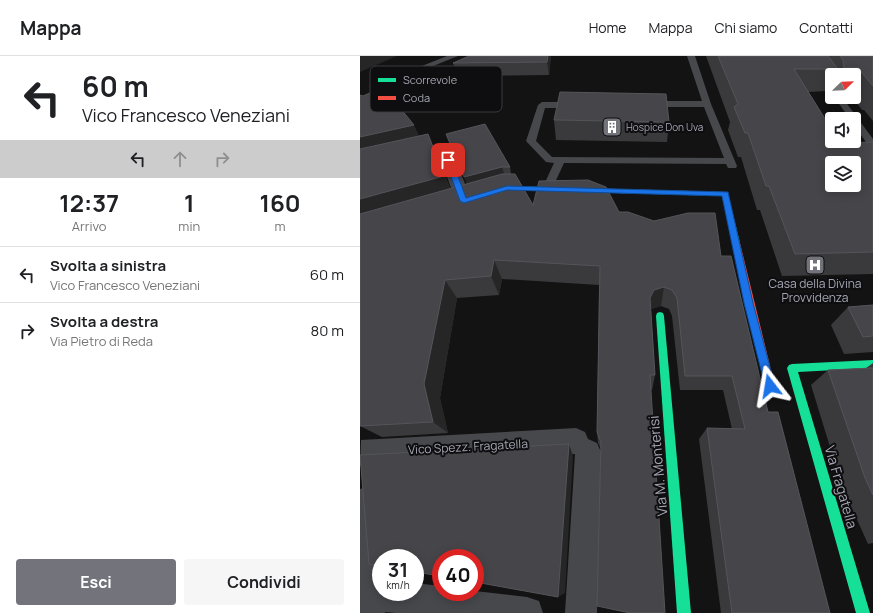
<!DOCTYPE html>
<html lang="it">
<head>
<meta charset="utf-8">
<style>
	:root { --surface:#fff; --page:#f6f6f6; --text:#202124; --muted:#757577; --line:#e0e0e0; --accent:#72737b }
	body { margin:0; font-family:Manrope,sans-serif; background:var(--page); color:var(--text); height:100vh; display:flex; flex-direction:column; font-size:15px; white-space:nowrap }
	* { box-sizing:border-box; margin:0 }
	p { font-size:13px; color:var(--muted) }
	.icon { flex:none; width:22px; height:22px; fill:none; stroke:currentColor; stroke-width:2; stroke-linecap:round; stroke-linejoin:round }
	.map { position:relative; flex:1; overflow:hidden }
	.drawer { display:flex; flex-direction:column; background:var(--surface); width:360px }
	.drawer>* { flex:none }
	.guide { background:#fff; color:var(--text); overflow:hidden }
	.needle { width:26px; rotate:67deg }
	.buttons { position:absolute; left:465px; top:12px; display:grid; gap:8px }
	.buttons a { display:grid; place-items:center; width:36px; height:36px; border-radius:4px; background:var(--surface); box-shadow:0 2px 10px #0003; font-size:20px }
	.speed { position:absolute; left:12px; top:493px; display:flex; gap:8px; font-size:20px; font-weight:700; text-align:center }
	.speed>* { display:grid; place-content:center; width:52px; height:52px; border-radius:50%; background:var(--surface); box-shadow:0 2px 10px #0003; line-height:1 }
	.speed small { font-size:10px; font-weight:400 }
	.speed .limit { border:6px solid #d22; background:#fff; color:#111 }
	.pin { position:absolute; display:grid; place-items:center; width:34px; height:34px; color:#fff; margin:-17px; border-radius:8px; box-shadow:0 2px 6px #0006 }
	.me { position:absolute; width:44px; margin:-22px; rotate:346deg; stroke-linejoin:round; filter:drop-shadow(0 0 3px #0008) }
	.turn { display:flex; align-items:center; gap:14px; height:84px; padding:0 16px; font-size:18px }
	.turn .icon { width:52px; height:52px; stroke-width:2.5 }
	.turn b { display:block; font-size:28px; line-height:34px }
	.lanes { display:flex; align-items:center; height:38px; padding:0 16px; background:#0003; justify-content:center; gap:20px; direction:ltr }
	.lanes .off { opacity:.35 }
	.eta { display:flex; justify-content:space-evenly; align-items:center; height:68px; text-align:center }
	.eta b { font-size:24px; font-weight:700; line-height:28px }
	.action { display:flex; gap:8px; margin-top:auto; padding:8px 16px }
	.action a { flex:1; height:46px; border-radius:4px; background:var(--accent); color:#fff; font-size:16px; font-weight:700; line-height:46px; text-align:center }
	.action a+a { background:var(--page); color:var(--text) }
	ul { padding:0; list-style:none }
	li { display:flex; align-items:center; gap:12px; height:56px; padding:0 16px; border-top:1px solid var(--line) }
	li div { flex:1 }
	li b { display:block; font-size:15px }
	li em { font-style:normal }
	header { display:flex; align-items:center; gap:24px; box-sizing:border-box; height:56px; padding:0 20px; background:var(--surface); border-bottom:1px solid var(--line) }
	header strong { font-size:19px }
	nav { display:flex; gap:22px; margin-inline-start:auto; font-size:14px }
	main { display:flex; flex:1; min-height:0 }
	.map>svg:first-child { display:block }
</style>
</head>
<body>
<header>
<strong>Mappa</strong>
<nav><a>Home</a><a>Mappa</a><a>Chi siamo</a><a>Contatti</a></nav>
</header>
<main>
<section class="drawer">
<div class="guide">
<div class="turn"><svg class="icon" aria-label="left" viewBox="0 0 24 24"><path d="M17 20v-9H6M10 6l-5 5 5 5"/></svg><div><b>60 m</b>Vico Francesco Veneziani</div></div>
<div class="lanes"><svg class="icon" aria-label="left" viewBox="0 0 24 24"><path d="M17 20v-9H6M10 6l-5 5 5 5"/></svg><svg class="icon off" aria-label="ahead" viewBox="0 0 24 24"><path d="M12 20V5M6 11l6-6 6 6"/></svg><svg class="icon off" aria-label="right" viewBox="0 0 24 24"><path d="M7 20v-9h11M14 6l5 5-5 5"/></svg></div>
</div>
<div class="eta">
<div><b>12:37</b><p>Arrivo</p></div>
<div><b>1</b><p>min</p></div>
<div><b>160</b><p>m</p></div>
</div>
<ul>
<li><svg class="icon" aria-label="left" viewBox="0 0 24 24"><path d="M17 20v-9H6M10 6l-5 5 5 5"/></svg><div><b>Svolta a sinistra</b><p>Vico Francesco Veneziani</p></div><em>60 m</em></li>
<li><svg class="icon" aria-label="right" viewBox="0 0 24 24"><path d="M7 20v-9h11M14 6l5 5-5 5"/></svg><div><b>Svolta a destra</b><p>Via Pietro di Reda</p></div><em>80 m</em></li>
</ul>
<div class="action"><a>Esci</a><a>Condividi</a></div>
</section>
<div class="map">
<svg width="513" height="557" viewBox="0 0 513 557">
	<rect width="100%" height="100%" fill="#131313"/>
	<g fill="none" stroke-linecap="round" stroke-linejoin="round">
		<g fill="#47484c" fill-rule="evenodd">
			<polygon points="87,0 98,0 16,33 13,33 9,31"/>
			<polygon points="327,0 335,0 351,48 377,110 376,112 368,112 366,108 204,107 191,135 183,135 182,133 194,107 186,106 166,85 178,49 182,46 216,46 220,49 216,52 185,52 176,85 192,101 364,102 344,51 289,51 285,48 289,45 342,45"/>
			<polygon points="474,41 482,41 513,83 513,93 510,92 494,69 494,63 490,63"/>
		</g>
		<g fill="#47484c" fill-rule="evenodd">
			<polygon points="83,87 88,88 90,91 112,145 110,149 104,151 98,149 96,145 78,97 0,116 0,106"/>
			<polygon points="216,372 225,376 228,383 237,387 241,396 237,557 205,557 215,398 0,410 1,384"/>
			<polygon points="4,432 14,436 18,446 23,502 21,502 21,536 55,536 55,527 81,530 81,536 115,536 115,535 167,541 179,545 183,557 36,557 25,556 25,557 0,557 0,433"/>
		</g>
		<g fill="#16e098" fill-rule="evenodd">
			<polygon points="147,130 365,136 368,138 380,187 376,190 372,187 362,140 147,134 135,138 132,136"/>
			<polygon points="300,256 303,257 304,260 331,557 317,557 296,260 297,257"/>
			<polygon points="513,304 513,312 438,316 510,557 496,557 427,312 429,309 432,308"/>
		</g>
		<polygon fill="#f24e42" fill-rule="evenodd" points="376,184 380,187 415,330 413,333 410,335 407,333 405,330 372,187"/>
	</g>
	<g fill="#3a3a3d">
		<polygon points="191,0 189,19 97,20 93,7"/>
		<polygon points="346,0 513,0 513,65 504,54 502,54 492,41 494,41 494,19 472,19 472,25 467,35 448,36 480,87 513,86 513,218 422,220 400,154 397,154 381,101 378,101 368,74 370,66"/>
		<polygon points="194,64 309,66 307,86 196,84"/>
		<polygon points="68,78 77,99 90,132 107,128 86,78 150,111 151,118 173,149 259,156 361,200 408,356 470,557 361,557 339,383 347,372 372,373 363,334 320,334 312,260 309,253 301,250 291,253 291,254 295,319 292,334 290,334 241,393 238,387 237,376 239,229 142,223 139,239 97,242 80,342 88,377 22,381 0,370 59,80"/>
		<polygon points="513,249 513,296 484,298 471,269 488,251"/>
		<polygon points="513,307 513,487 508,488 482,430 451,329 468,314 506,312"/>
	</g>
	<g fill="#262627">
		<polygon points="0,0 37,0 0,16"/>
		<polygon points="188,0 191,0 189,19 187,6"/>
		<polygon points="54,69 64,90 0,104 0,81"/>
		<polygon points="68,78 77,99 93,141 0,168 0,143"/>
		<polygon points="142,111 147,126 110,136 104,121"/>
		<polygon points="134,204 142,223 139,239 131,220"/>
		<polygon points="85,224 97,242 80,342 88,377 73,366 64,328"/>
		<polygon points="304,231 301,250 291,253 288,260 290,242 294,234"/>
		<polygon points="209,388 213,400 205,537 198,541"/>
	</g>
	<g fill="#46464a" stroke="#54555a" fill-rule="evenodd">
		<polygon points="109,0 188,0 187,6 93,7"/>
		<path d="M358 0H468L478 13H434L472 74V85H479L480 87 513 86V196L435 198 409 130H406L388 77H385L374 51 378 48ZM472 107H494V129H472Z"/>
		<polygon points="480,0 513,0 513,30 498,12 484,12 483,4"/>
		<polygon points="23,31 54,69 0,81 0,39 3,40"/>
		<polygon points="200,36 306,38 309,66 194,64"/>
		<polygon points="125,68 150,111 142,111 104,121 86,78"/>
		<polygon points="68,78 84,120 0,143 0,93"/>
		<polygon points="142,118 155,118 173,149 179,125 228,124 246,131 259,156 268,156 294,165 328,157 355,157 361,200 371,200 408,356 418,356 470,557 372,557 347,372 385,373 372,320 325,320 317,242 312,234 304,231 294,234 290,242 295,319 290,319 305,557 270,557 237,550 241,386 237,376 240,210 134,204 131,220 85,224 64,328 73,366 0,370 0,158"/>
		<polygon points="513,249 513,280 503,281 488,251"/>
		<polygon points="513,312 513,439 505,422 468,314"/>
		<polygon points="209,388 198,541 115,526 115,502 81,502 81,520 55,516 55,502 21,502 21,510 9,508 0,399"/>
	</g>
	<polygon fill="#1a73e8" stroke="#114b97" points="88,102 92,104 106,142 147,130 368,136 393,247 415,330 414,334 410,335 407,334 405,330 384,247 362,140 147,134 104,147 100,145 85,104"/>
	<defs>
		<symbol id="building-square" viewBox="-11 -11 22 22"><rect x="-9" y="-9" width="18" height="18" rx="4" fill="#72737b" stroke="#0e0d0f"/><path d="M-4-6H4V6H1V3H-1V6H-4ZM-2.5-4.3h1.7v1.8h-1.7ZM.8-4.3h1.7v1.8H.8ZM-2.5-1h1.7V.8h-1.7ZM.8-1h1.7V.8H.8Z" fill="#fff"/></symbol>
		<symbol id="hospital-square" viewBox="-11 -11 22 22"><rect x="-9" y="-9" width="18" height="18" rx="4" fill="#72737b" stroke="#0e0d0f"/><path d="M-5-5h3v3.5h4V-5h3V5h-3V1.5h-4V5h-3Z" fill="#fff"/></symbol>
	</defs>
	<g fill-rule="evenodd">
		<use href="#building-square" x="241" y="60" width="22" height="22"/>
		<use href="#hospital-square" x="444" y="198" width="22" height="22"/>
	</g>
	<g text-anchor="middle" stroke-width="4" stroke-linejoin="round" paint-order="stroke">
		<g font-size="10" fill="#a5a6b3" stroke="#0e0d0f" text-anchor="start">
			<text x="266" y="75">Hospice Don Uva</text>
		</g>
		<g font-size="12" fill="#a5a6b3" stroke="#0e0d0f">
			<text x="455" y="232">Casa della Divina<tspan x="455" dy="14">Provvidenza</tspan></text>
		</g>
		<g font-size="12" fill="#a5a6b3" stroke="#0e0d0f">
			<text transform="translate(108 391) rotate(-3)" y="4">Vico Spezz. Fragatella</text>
		</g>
		<g font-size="14" fill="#a5a6b3" stroke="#0e0d0f">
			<text transform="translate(298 410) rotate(-95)" y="5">Via M. Monterisi</text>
			<text transform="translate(481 431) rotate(74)" y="5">Via Fragatella</text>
		</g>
	</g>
	<rect x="10" y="10" width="132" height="46" rx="6" fill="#0e0d0f" stroke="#3b3b40" stroke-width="1"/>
	<rect x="18" y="22" width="18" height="4" fill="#16e098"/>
	<rect x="18" y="40" width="18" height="4" fill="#f24e42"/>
	<g font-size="11" fill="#a5a6b3">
		<text x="43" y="28">Scorrevole</text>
		<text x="43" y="46">Coda</text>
	</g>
</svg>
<div class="buttons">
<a><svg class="needle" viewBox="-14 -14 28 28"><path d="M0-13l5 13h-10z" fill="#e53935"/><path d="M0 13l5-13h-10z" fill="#757577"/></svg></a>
<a><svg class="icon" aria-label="sound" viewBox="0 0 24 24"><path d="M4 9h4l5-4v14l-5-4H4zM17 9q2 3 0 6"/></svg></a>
<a><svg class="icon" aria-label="layers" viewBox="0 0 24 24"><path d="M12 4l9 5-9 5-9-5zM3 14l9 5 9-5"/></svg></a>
</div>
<div class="speed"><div>31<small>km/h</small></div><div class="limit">40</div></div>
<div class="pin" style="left:88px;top:104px;background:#d93025"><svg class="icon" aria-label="arrive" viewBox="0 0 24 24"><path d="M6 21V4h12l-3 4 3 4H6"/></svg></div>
<svg class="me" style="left:410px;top:330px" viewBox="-20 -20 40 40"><path d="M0-17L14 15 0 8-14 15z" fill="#1a73e8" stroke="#fff" stroke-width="4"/></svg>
</div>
</main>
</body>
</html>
